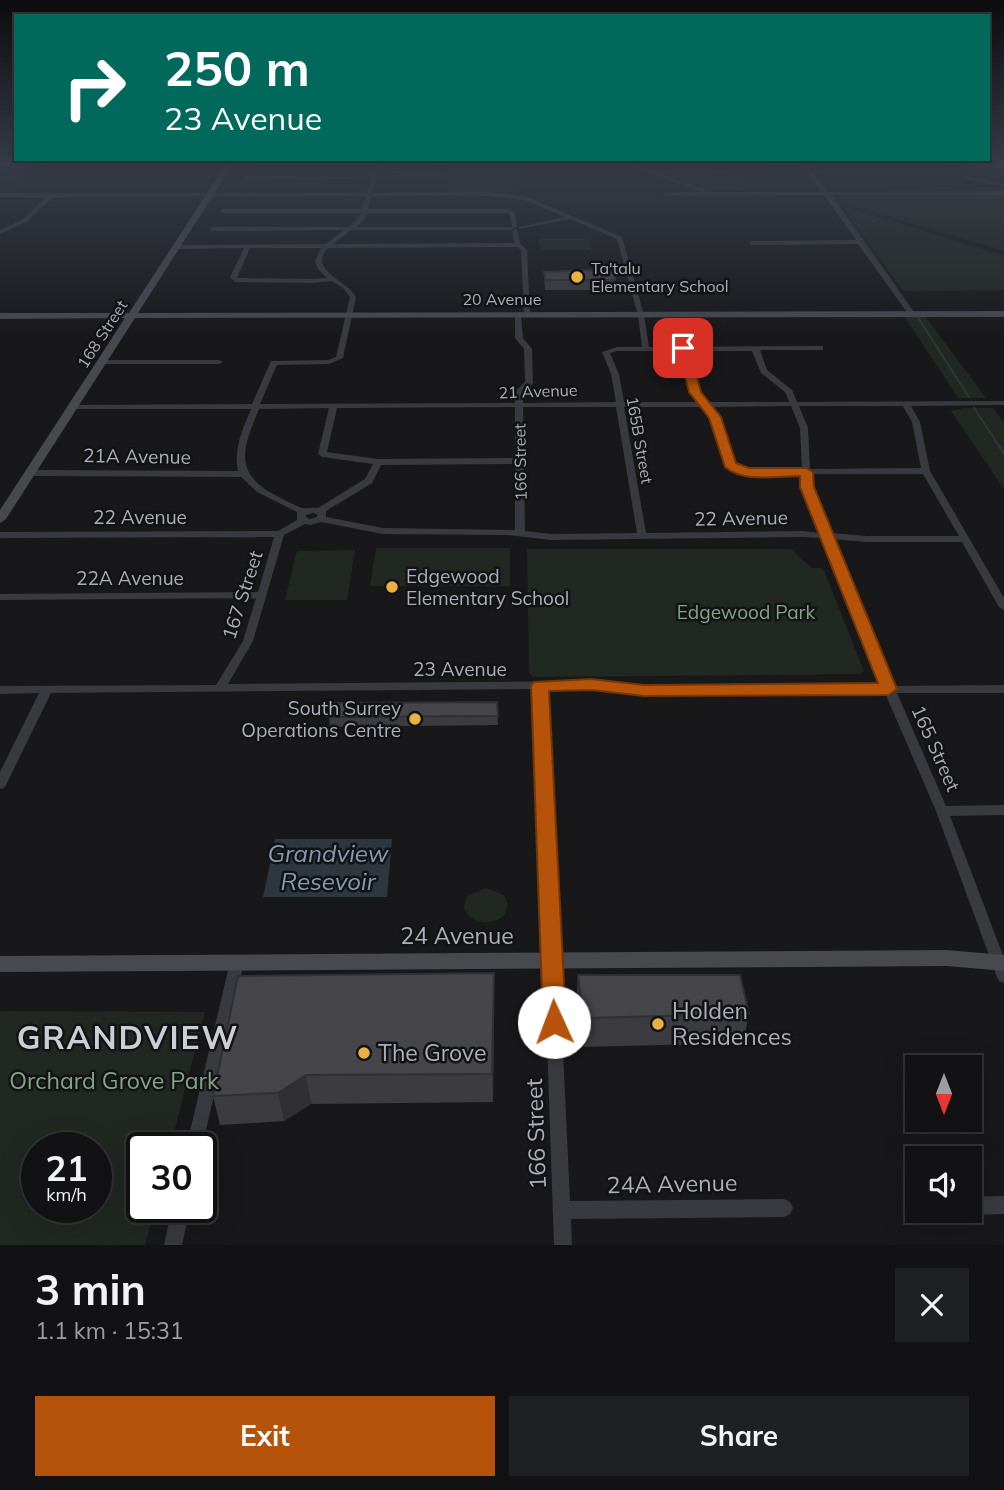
<!DOCTYPE html>
<html lang="en">
<head>
<meta charset="utf-8">
<style>
	:root { --surface:#121214; --page:#1f2022; --text:#f1f3f6; --muted:#9c9ea0; --line:#313234; --accent:#b45309 }
	body { margin:0; font-family:Mulish,sans-serif; background:var(--page); color:var(--text); height:100vh; display:flex; flex-direction:column; font-size:26px; white-space:nowrap }
	* { box-sizing:border-box; margin:0 }
	p { font-size:23px; color:var(--muted) }
	.icon { flex:none; width:38px; height:38px; fill:none; stroke:currentColor; stroke-width:2; stroke-linecap:round; stroke-linejoin:round }
	.map { position:relative; height:1245px; overflow:hidden }
	.panel { display:flex; flex-direction:column; background:var(--surface); flex:1 }
	.panel>* { flex:none }
	.guide { position:absolute; left:14px; top:14px; width:976px; height:147px; border-radius:0px; box-shadow:0 7px 28px #0002,0 0 0 2px var(--line); background:#00695c; color:#fff; overflow:hidden }
	.needle { width:46px; rotate:180deg }
	.controls { position:absolute; left:905px; top:1055px; display:grid; gap:14px }
	.controls a { display:grid; place-items:center; width:77px; height:77px; border-radius:0px; background:var(--surface); box-shadow:0 7px 28px #0002,0 0 0 2px var(--line); font-size:35px }
	.speed { position:absolute; left:21px; top:1132px; display:flex; gap:14px; font-size:35px; font-weight:700; text-align:center }
	.speed>* { display:grid; place-content:center; width:91px; height:91px; border-radius:50%; background:var(--surface); box-shadow:0 7px 28px #0002,0 0 0 2px var(--line); line-height:1 }
	.speed small { font-size:18px; font-weight:400 }
	.speed .limit { border:4px solid #111; border-radius:10px; background:#fff; color:#111 }
	.pin { position:absolute; display:grid; place-items:center; width:60px; height:60px; color:#fff; margin:-30px; border-radius:14px; box-shadow:0 4px 10px #0006 }
	.me { position:absolute; width:77px; margin:-38px; rotate:358deg; stroke-linejoin:round; filter:drop-shadow(0 0 5px #0008) }
	.turn { display:flex; align-items:center; gap:24px; height:147px; padding:0 35px; font-size:32px }
	.turn .icon { width:91px; height:91px; stroke-width:2.5 }
	.turn b { display:block; font-size:49px; line-height:60px }
	.round { display:grid; place-items:center; flex:none; width:74px; height:74px; border-radius:0px; background:var(--page) }
	.head { display:flex; align-items:center; justify-content:space-between; height:119px; padding:0 35px }
	h1 { font-size:42px; font-weight:700; line-height:52px }
	.button { display:flex; gap:14px; margin-top:auto; padding:14px 35px }
	.button a { flex:1; height:80px; border-radius:0px; background:var(--accent); color:#fff; font-size:28px; font-weight:700; line-height:80px; text-align:center }
	.button a+a { background:var(--page); color:var(--text) }
	.map>svg:first-child { display:block }
</style>
</head>
<body>
<div class="map">
<svg width="1004" height="1245" viewBox="0 0 1004 1245">
	<rect width="100%" height="100%" fill="#18181a"/>
	<g fill="#202821" fill-rule="evenodd">
		<polygon points="519,164 519,192 448,192 450,165"/>
		<polygon points="630,164 702,164 740,176 743,191 710,191"/>
		<polygon points="805,164 980,164 1004,171 1004,176 813,176"/>
		<polygon points="386,165 444,165 442,175 383,177"/>
		<polygon points="836,196 1004,196 1004,251 841,202"/>
		<polygon points="841,205 1004,256 1004,290 903,291"/>
		<polygon points="539,239 589,239 591,250 540,250"/>
		<polygon points="904,316 925,316 986,398 958,398"/>
		<polygon points="964,408 993,408 1004,422 1004,489 951,411"/>
		<polygon points="376,548 510,548 510,586 370,586"/>
		<polygon points="527,549 791,549 812,568 823,568 864,671 860,674 533,677 529,673"/>
		<polygon points="355,550 347,600 285,600 297,551"/>
		<path d="M486 888 504 895 508 905 504 916C490 926 471 925 464 908L467 896Z"/>
		<path d="M0 1011 205 1012 170 1148H142V1208H155L145 1245H0ZM37 1148H96V1208H37Z"/>
	</g>
	<polygon fill="#2e373d" points="275,839 392,839 387,897 263,897"/>
	<g fill="none" stroke-linecap="round" stroke-linejoin="round">
		<g stroke="#2e373d" stroke-width="2">
			<polyline points="802,164 822,192"/>
			<polyline points="975,164 977,168 964,177 1004,185"/>
			<polyline points="831,195 913,312"/>
			<polyline points="917,316 969,397"/>
			<polyline points="974,408 999,446"/>
		</g>
		<polyline stroke="#2e373d" stroke-width="2.5" points="998,444 1004,454"/>
		<g fill="#393a3f" fill-rule="evenodd">
			<path d="M375 164H380L377 175 446 174 449 176 446 178H376L372 193 491 192 525 196 622 237 644 315 649 347 823 346V350H760L767 370 792 390 797 402 1004 401V405L911 406 920 422 930 471 1004 598V610L999 607 962 542H867L833 539 894 686 1004 685V693H897L946 806 1004 805V815L950 816 1004 958V983L999 981 997 977 936 811 885 693 644 694 591 689H546L570 1201 784 1199 790 1202 793 1208 790 1214 784 1217 571 1219 572 1245H554L535 689 51 693 6 785 4 788 0 789V772L39 693 0 694V686L216 685 243 641 256 598 0 600V594L258 592 274 537 0 538V532L278 531 297 520V512L257 492 241 477 31 476 27 473 31 470 238 471C233 450 243 428 251 409H74L70 407 74 405 252 404 271 361 328 360 336 357 350 297 343 288 332 281 313 283 235 282 230 277 244 248 177 249 174 247 177 245 326 244 344 230 212 231 209 229 212 227H348L359 218 361 213H223L220 211 223 209H362L366 196 53 197 26 222 0 234V230L22 220 46 197H0V193H367L371 178 244 180 241 178 244 176 372 175ZM371 196H491L524 200 565 217 519 227V229L570 219 617 239 638 315 642 347H617L602 352 611 374 616 402 523 403V393L533 383 532 349 523 338 521 315 518 313 515 315V338L524 349 525 382 515 392V403L260 404 277 365 329 364 343 358 356 297C346 279 307 270 328 248L517 247 521 250 524 315 527 317 530 315 527 250 520 243 517 229 512 230 514 243 333 244 351 230H510L517 226 515 212 506 209H368ZM367 213H506L510 214 512 227H356L364 220ZM250 248H321L315 261 318 269 327 278 313 279 237 278ZM617 351H680L691 392 699 402H624L619 374 610 353ZM687 351H752L761 373 786 393 789 402H707L699 392ZM791 406 800 428 802 469C785 469 746 474 734 464L719 417 711 407ZM799 406H903L912 422 921 468 810 469 808 428ZM515 407V458L378 459 327 452 337 408ZM523 407H616L637 533 551 534 525 531ZM624 407H703L711 417 726 465 733 472 749 475 802 474 803 487 821 533 802 531 646 533ZM329 408 318 454 322 457 373 464 365 479 318 508C312 507 307 509 302 508 294 505 285 500 277 496 232 473 243 448 259 409ZM515 464V530L383 528 326 517V511L372 483 381 465ZM811 474H923L959 536H867L831 533 811 487ZM313 513 317 514V517L310 519 306 517V515ZM321 522 383 534 508 535 551 540 802 537 823 538 882 686H644L591 681 228 684 253 641 284 535 305 524 310 525Z"/>
			<polygon points="622,164 630,164 705,190 704,192 822,192 803,164 808,164 827,192 1004,191 1004,195 830,195 914,314 911,316 909,315 858,244 752,245 749,243 752,241 856,240 824,195 664,196 662,193 702,192"/>
			<polygon points="100,360 219,360 223,362 219,364 103,364 99,362"/>
			<polygon points="237,956 242,958 244,962 202,1148 201,1151 201,1148 186,1148 230,962 232,958"/>
			<polygon points="1004,1196 1004,1214 970,1215 963,1211 970,1211 970,1197"/>
			<polygon points="172,1208 190,1208 182,1245 164,1245"/>
		</g>
		<g fill="#47494f" fill-rule="evenodd">
			<polygon points="226,164 233,164 138,313 1004,311 1004,317 135,318 6,519 0,523 0,510 125,318 0,319 0,313 129,313"/>
			<polygon points="947,950 1004,955 1004,971 947,966 0,972 0,956"/>
		</g>
		<polygon fill="#65686f" fill-rule="evenodd" points="989,164 1004,164 1004,170 990,166"/>
	</g>
	<g fill="#3b3b40">
		<polygon points="544,272 615,280 615,290 545,290"/>
		<polygon points="497,702 498,725 330,727 329,717"/>
		<polygon points="578,975 749,1014 743,1043 581,1047 576,1004"/>
		<polygon points="494,1002 493,1102 311,1104 284,1121 220,1125 213,1096"/>
	</g>
	<g fill="#303034">
		<polygon points="494,973 494,1002 493,1102 492,1074"/>
		<polygon points="306,1075 311,1104 284,1121 278,1093"/>
	</g>
	<g fill="#45454a" stroke="#303034" stroke-width="2">
		<polygon points="591,270 614,272 615,280 545,280 544,272"/>
		<polygon points="497,702 498,716 329,717 331,703"/>
		<polygon points="494,973 492,1074 306,1075 278,1093 213,1096 238,976"/>
		<polygon points="578,975 740,975 749,1014 583,1018"/>
	</g>
	<linearGradient id="sky" x2="0" y2="1"><stop stop-color="#0d0d0e"/><stop offset="0.48" stop-color="#373d49"/><stop offset="1" stop-color="#373d49" stop-opacity="0"/></linearGradient>
	<rect width="1004" height="339" fill="url(#sky)"/>
	<path fill="#b45309" stroke="#753606" stroke-width="2" d="M683 345 689 348 701 392 721 417 736 463 749 468H806L813 472 814 487 897 689 889 695 644 696 591 690 549 691 566 1022 562 1029 554 1032 546 1029 543 1022 531 685 534 682 591 679 644 685 878 683 800 487V476C777 476 743 483 725 467L709 418 689 392 678 348Z"/>
	<g fill="#e8b242" stroke="#131315" stroke-width="2.5">
		<circle cx="577" cy="277" r="7"/>
		<circle cx="392" cy="587" r="7"/>
		<circle cx="415" cy="719" r="7"/>
		<circle cx="658" cy="1024" r="7"/>
		<circle cx="364" cy="1053" r="7"/>
	</g>
	<g text-anchor="middle" stroke-width="5" stroke-linejoin="round" paint-order="stroke">
		<g font-size="16" fill="#abafb9" stroke="#131315" text-anchor="start">
			<text x="591" y="274">Ta'talu<tspan x="591" dy="18">Elementary School</tspan></text>
		</g>
		<g font-size="16" fill="#abafb9" stroke="#131315">
			<text x="502" y="305">20 Avenue</text>
			<text transform="translate(102 334) rotate(-57)" y="6">168 Street</text>
			<text transform="translate(538 391) rotate(-2)" y="6">21 Avenue</text>
			<text transform="translate(640 440) rotate(80)" y="6">165B Street</text>
			<text transform="translate(520 462) rotate(-91)" y="6">166 Street</text>
		</g>
		<g font-size="19" fill="#abafb9" stroke="#131315">
			<text transform="translate(137 456) rotate(1)" y="7">21A Avenue</text>
			<text x="140" y="524">22 Avenue</text>
			<text transform="translate(741 518) rotate(-1)" y="7">22 Avenue</text>
			<text x="130" y="585">22A Avenue</text>
			<text transform="translate(242 595) rotate(-72)" y="7">167 Street</text>
			<text x="460" y="676">23 Avenue</text>
			<text transform="translate(936 748) rotate(66)" y="7">165 Street</text>
		</g>
		<g font-size="19" fill="#abafb9" stroke="#131315" text-anchor="start">
			<text x="406" y="583">Edgewood<tspan x="406" dy="22">Elementary School</tspan></text>
			<text x="401" y="715" text-anchor="end">South Surrey<tspan x="401" dy="22">Operations Centre</tspan></text>
		</g>
		<g font-size="19" fill="#83a385" stroke="#131315">
			<text x="746" y="619">Edgewood Park</text>
		</g>
		<g font-size="23" fill="#abafb9" stroke="#131315">
			<text x="457" y="944">24 Avenue</text>
			<text transform="translate(536 1134) rotate(-92)" y="8">166 Street</text>
			<text transform="translate(672 1184) rotate(-1)" y="8">24A Avenue</text>
		</g>
		<g font-size="23" fill="#abafb9" stroke="#131315" text-anchor="start">
			<text x="672" y="1019">Holden<tspan x="672" dy="26">Residences</tspan></text>
			<text x="378" y="1061">The Grove</text>
		</g>
		<g font-size="23" fill="#83a385" stroke="#131315">
			<text x="114" y="1089">Orchard Grove Park</text>
		</g>
		<g font-size="24" font-style="italic" fill="#849cb2" stroke="#131315">
			<text x="328" y="862">Grandview<tspan x="328" dy="28">Resevoir</tspan></text>
		</g>
		<g font-size="32" font-weight="bold" letter-spacing="2" fill="#ccced5" stroke="#131315">
			<text x="128" y="1049">GRANDVIEW</text>
		</g>
	</g>
</svg>
<div class="controls">
<a><svg class="needle" viewBox="-14 -14 28 28"><path d="M0-13l5 13h-10z" fill="#e53935"/><path d="M0 13l5-13h-10z" fill="#9c9ea0"/></svg></a>
<a><svg class="icon" aria-label="sound" viewBox="0 0 24 24"><path d="M4 9h4l5-4v14l-5-4H4zM17 9q2 3 0 6"/></svg></a>
</div>
<div class="speed"><div>21<small>km/h</small></div><div class="limit">30</div></div>
<div class="pin" style="left:683px;top:348px;background:#d93025"><svg class="icon" aria-label="arrive" viewBox="0 0 24 24"><path d="M6 21V4h12l-3 4 3 4H6"/></svg></div>
<svg class="me" style="left:554px;top:1022px" viewBox="-20 -20 40 40"><circle r="19" fill="#fff"/><path d="M0-13L10 11 0 6-10 11z" fill="#b45309"/></svg>
<div class="guide">
<div class="turn"><svg class="icon" aria-label="right" viewBox="0 0 24 24"><path d="M7 20v-9h11M14 6l5 5-5 5"/></svg><div><b>250 m</b>23 Avenue</div></div>
</div>
</div>
<section class="panel">
<div class="head"><div><h1>3 min</h1><p>1.1 km · 15:31</p></div><a class="round"><svg class="icon" aria-label="close" viewBox="0 0 24 24"><path d="M6 6l12 12M18 6L6 18"/></svg></a></div>
<div class="button"><a>Exit</a><a>Share</a></div>
</section>
</body>
</html>
